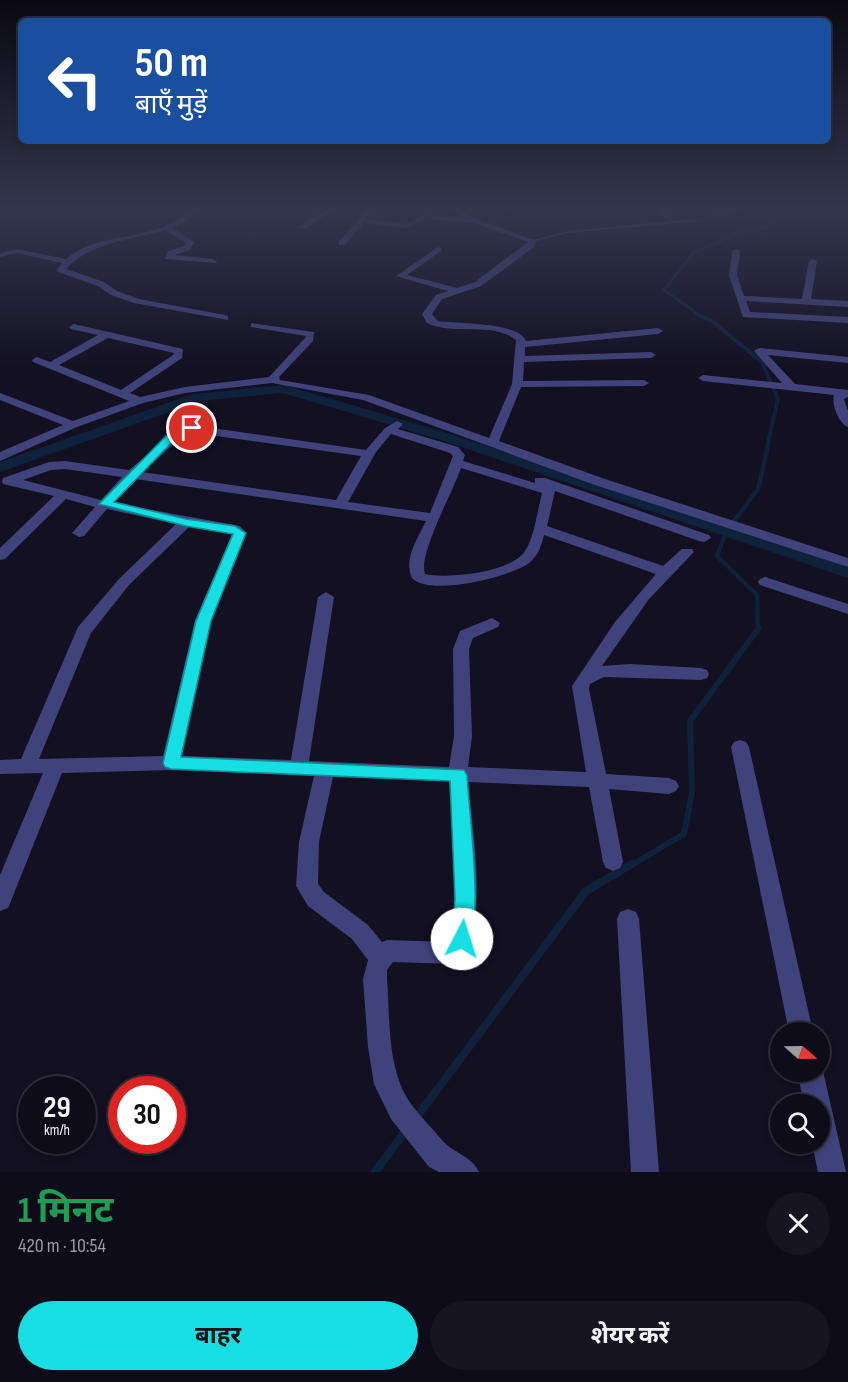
<!DOCTYPE html>
<html lang="hi">
<head>
<meta charset="utf-8">
<style>
	:root { --surface:#0e0c19; --page:#171522; --text:#f1f3f6; --muted:#9b9ba2; --line:#2e2c38; --accent:#17dee3 }
	body { margin:0; font-family:"Sofia Sans Condensed","Noto Sans Devanagari",sans-serif; background:var(--page); color:var(--text); height:100vh; display:flex; flex-direction:column; font-size:22px; white-space:nowrap }
	* { box-sizing:border-box; margin:0 }
	p { font-size:20px; color:var(--muted) }
	.icon { flex:none; width:33px; height:33px; fill:none; stroke:currentColor; stroke-width:2; stroke-linecap:round; stroke-linejoin:round }
	.map { position:relative; height:1172px; overflow:hidden }
	.panel { display:flex; flex-direction:column; background:var(--surface); flex:1 }
	.panel>* { flex:none }
	.top-card { position:absolute; left:18px; top:18px; width:813px; height:126px; border-radius:9px; box-shadow:0 3px 9px #0003,0 0 0 2px var(--line); background:#1a4fa0; color:#fff; overflow:hidden }
	.needle { width:39px; rotate:110deg }
	.fabs { position:absolute; left:770px; top:1022px; display:grid; gap:12px }
	.fabs a { display:grid; place-items:center; width:60px; height:60px; border-radius:50%; background:var(--surface); box-shadow:0 3px 9px #0003,0 0 0 2px var(--line); font-size:30px }
	.speed { position:absolute; left:18px; top:1076px; display:flex; gap:12px; font-size:30px; font-weight:700; text-align:center }
	.speed>* { display:grid; place-content:center; width:78px; height:78px; border-radius:50%; background:var(--surface); box-shadow:0 3px 9px #0003,0 0 0 2px var(--line); line-height:1 }
	.speed small { font-size:15px; font-weight:400 }
	.speed .limit { border:9px solid #d22; background:#fff; color:#111 }
	.pin { position:absolute; display:grid; place-items:center; width:51px; height:51px; color:#fff; margin:-26px; border:3px solid #fff; border-radius:50%; box-shadow:0 2px 6px #0007 }
	.me { position:absolute; width:66px; margin:-33px; rotate:5deg; stroke-linejoin:round; filter:drop-shadow(0 0 4px #0008) }
	.turn { display:flex; align-items:center; gap:21px; height:126px; padding:0 18px; font-size:27px }
	.turn .icon { width:78px; height:78px; stroke-width:2.5 }
	.turn b { display:block; font-size:42px; line-height:51px }
	.round { display:grid; place-items:center; flex:none; width:63px; height:63px; border-radius:32px; background:var(--page) }
	.headline { display:flex; align-items:center; justify-content:space-between; height:102px; padding:0 18px }
	h1 { font-size:36px; font-weight:700; line-height:45px; color:#1e9e55 }
	.button { display:flex; gap:12px; margin-top:auto; padding:12px 18px }
	.button a { flex:1; height:69px; border-radius:36px; background:var(--accent); color:#111; font-size:24px; font-weight:700; line-height:69px; text-align:center }
	.button a+a { background:var(--page); color:var(--text) }
	.map>svg:first-child { display:block }
</style>
</head>
<body>
<div class="map">
<svg width="848" height="1172" viewBox="0 0 848 1172">
	<rect width="100%" height="100%" fill="#121021"/>
	<g fill="none" stroke-linecap="round" stroke-linejoin="round">
		<polyline stroke="#0f223b" stroke-width="3" points="698,314 664,290 694,252 729,238 738,231 765,228 778,218 808,218 816,214 811,209"/>
		<polyline stroke="#0f223b" stroke-width="4" points="695,313 712,321 762,362 778,399 766,451"/>
		<polyline stroke="#0f223b" stroke-width="4.5" points="758,631 757,595 717,556 726,532 758,489 767,450"/>
		<polyline stroke="#0f223b" stroke-width="6" points="630,866 684,834 692,792 690,721 758,629"/>
		<g stroke="#0f223b" stroke-width="8">
			<polyline points="416,1118 586,891 632,864"/>
			<polyline points="375,1172 406,1130"/>
		</g>
		<polygon fill="#0f223b" fill-rule="evenodd" points="284,385 451,434 848,567 848,578 441,440 283,393 200,401 0,472 0,462 193,394"/>
		<polygon fill="#40427b" fill-rule="evenodd" points="663,209 667,209 663,214 674,219 673,221 699,219 737,209 742,209 699,221 568,233 532,242 530,241 568,231 673,221 659,215"/>
		<g fill="#40427b" fill-rule="evenodd">
			<path d="M190 209H197L188 220 172 228 194 242 190 250 174 255 213 259 217 261 216 263 165 259 168 251 184 246 186 243 165 230C133 240 90 242 66 269L104 282 117 291 139 299 225 315 228 316V320L134 303 111 295 98 286 58 272 57 270 62 263 17 253 0 257V253L17 249 66 259C99 229 160 244 190 209Z"/>
			<polygon points="327,209 335,209 305,229 298,227"/>
			<path d="M364 209H371L366 219 406 224 424 215 461 218 454 209H461L467 215 536 241 534 247 481 286 442 299 432 314 438 321C457 324 520 322 526 341L658 328 663 331 658 334 525 347V356L651 352 656 355 651 358 524 362 523 381 644 380 649 383 644 386 521 387 499 441 605 479 848 558V567L595 485 363 400 272 383 185 393 143 403 77 427 0 461V452L63 425 0 400V393L73 421 129 401 33 362 32 360 37 357 50 362 98 335 71 329 69 327 74 324 183 349 182 358 130 393 140 397 185 387 269 377 305 338 306 336 251 327V323L314 332 313 341 279 377 280 380 369 395 489 438 512 384 516 340C492 321 453 336 427 323L422 314 436 295 448 291 396 276 438 247 442 249 441 251 407 275 457 288 475 282 528 242 473 223 425 219 407 228 364 223 345 245H339V241L359 220ZM108 338 174 353 173 355 121 390 59 365Z"/>
			<polygon points="736,249 740,251 737,275 744,296 802,299 809,261 813,259 817,261 811,299 848,301 848,307 746,301 750,312 848,317 848,323 743,317 729,275 732,251"/>
			<path d="M759 348 848 357V363L768 355 795 384 848 390V397L844 399 848 411V427C839 424 831 404 834 395L703 381 698 378 703 375 782 383 754 351Z"/>
			<path d="M397 421 403 424 398 429 458 447 465 455 463 461 535 483V478H545L709 535 711 538 704 542 699 541 555 491 547 526 663 566 682 549H692L694 552 649 599 602 666 630 664 701 668 707 670 709 674 707 678 701 680 604 677 590 684 589 689 606 774 669 778 676 781 679 786 676 791 669 794 609 789 623 862 620 868 613 871 606 868 603 862 589 787 468 782C472 836 489 912 461 960L453 964 393 962 387 970V979C390 1018 387 1067 409 1101 418 1114 431 1127 442 1140 453 1153 472 1156 479 1172H439L429 1167 391 1119 374 1084 368 1047 363 979 368 960 352 939 308 906 296 886 299 842 314 776 171 770 62 773 11 901 8 908 0 911V875L43 773 0 774V760L21 759 78 627 119 579 176 524 107 509 84 536 79 537 72 533 95 507 66 499 5 559 0 560V548L54 496 3 484 2 481 3 478 49 462 65 461 129 470 184 424 366 450 385 428ZM187 432 361 456 336 500 142 472ZM391 434 450 453 453 456 430 513 348 502 376 452ZM461 468 542 493C538 508 534 538 525 551 511 573 449 579 425 574 418 554 453 492 461 468ZM65 469 122 477 101 500 23 480 51 470ZM135 479 426 521C418 538 403 559 412 578 429 597 510 577 529 563 539 555 541 546 544 535L656 574 615 622 572 686 586 772 468 767 472 736 469 649 473 638 498 627 500 623 492 618 460 631 453 649 454 736 449 767 309 761 334 597 326 592 318 597 291 760 182 756 211 620 246 533 240 526 235 525 113 503ZM190 526 232 534 195 620 163 756 39 759 91 633 129 585ZM333 777 449 781C451 816 463 915 447 942L387 940 382 942 368 925 324 892 318 884 319 842Z"/>
			<polygon points="765,577 848,604 848,614 760,585 758,582 760,579"/>
			<polygon points="740,740 746,742 749,747 813,1032 789,1032 731,747 734,742"/>
			<polygon points="628,909 636,912 639,919 659,1172 631,1172 617,919 620,912"/>
			<polygon points="819,1062 823,1071 846,1172 818,1172 812,1143 819,1143 819,1104 804,1104 797,1071 819,1071"/>
		</g>
	</g>
	<linearGradient id="sky" x2="0" y2="1"><stop stop-color="#0a0912"/><stop offset="0.56" stop-color="#33374e"/><stop offset="1" stop-color="#33374e" stop-opacity="0"/></linearGradient>
	<rect width="848" height="373" fill="url(#sky)"/>
	<path fill="#17dee3" stroke="#0f9094" stroke-width="1.5" d="M192 424 198 428 196 430 180 434 114 502 186 519 235 526 246 533 211 621 181 757 464 770 467 775C469 812 483 916 469 945L462 948 455 945 452 939 455 899 450 781 171 769 165 767 163 763 196 621 233 534 186 526 99 504 172 430Z"/>
</svg>
<div class="fabs">
<a><svg class="needle" viewBox="-14 -14 28 28"><path d="M0-13l5 13h-10z" fill="#e53935"/><path d="M0 13l5-13h-10z" fill="#9b9ba2"/></svg></a>
<a><svg class="icon" aria-label="search" viewBox="0 0 24 24"><circle cx="10" cy="10" r="6"/><path d="M15 15l6 6"/></svg></a>
</div>
<div class="speed"><div>29<small>km/h</small></div><div class="limit">30</div></div>
<div class="pin" style="left:192px;top:428px;background:#d93025"><svg class="icon" aria-label="arrive" viewBox="0 0 24 24"><path d="M6 21V4h12l-3 4 3 4H6"/></svg></div>
<svg class="me" style="left:462px;top:939px" viewBox="-20 -20 40 40"><circle r="19" fill="#fff"/><path d="M0-13L10 11 0 6-10 11z" fill="#17dee3"/></svg>
<div class="top-card">
<div class="turn"><svg class="icon" aria-label="left" viewBox="0 0 24 24"><path d="M17 20v-9H6M10 6l-5 5 5 5"/></svg><div><b>50 m</b>बाएँ मुड़ें</div></div>
</div>
</div>
<section class="panel">
<div class="headline"><div><h1>1 मिनट</h1><p>420 m · 10:54</p></div><a class="round"><svg class="icon" aria-label="close" viewBox="0 0 24 24"><path d="M6 6l12 12M18 6L6 18"/></svg></a></div>
<div class="button"><a>बाहर</a><a>शेयर करें</a></div>
</section>
</body>
</html>
